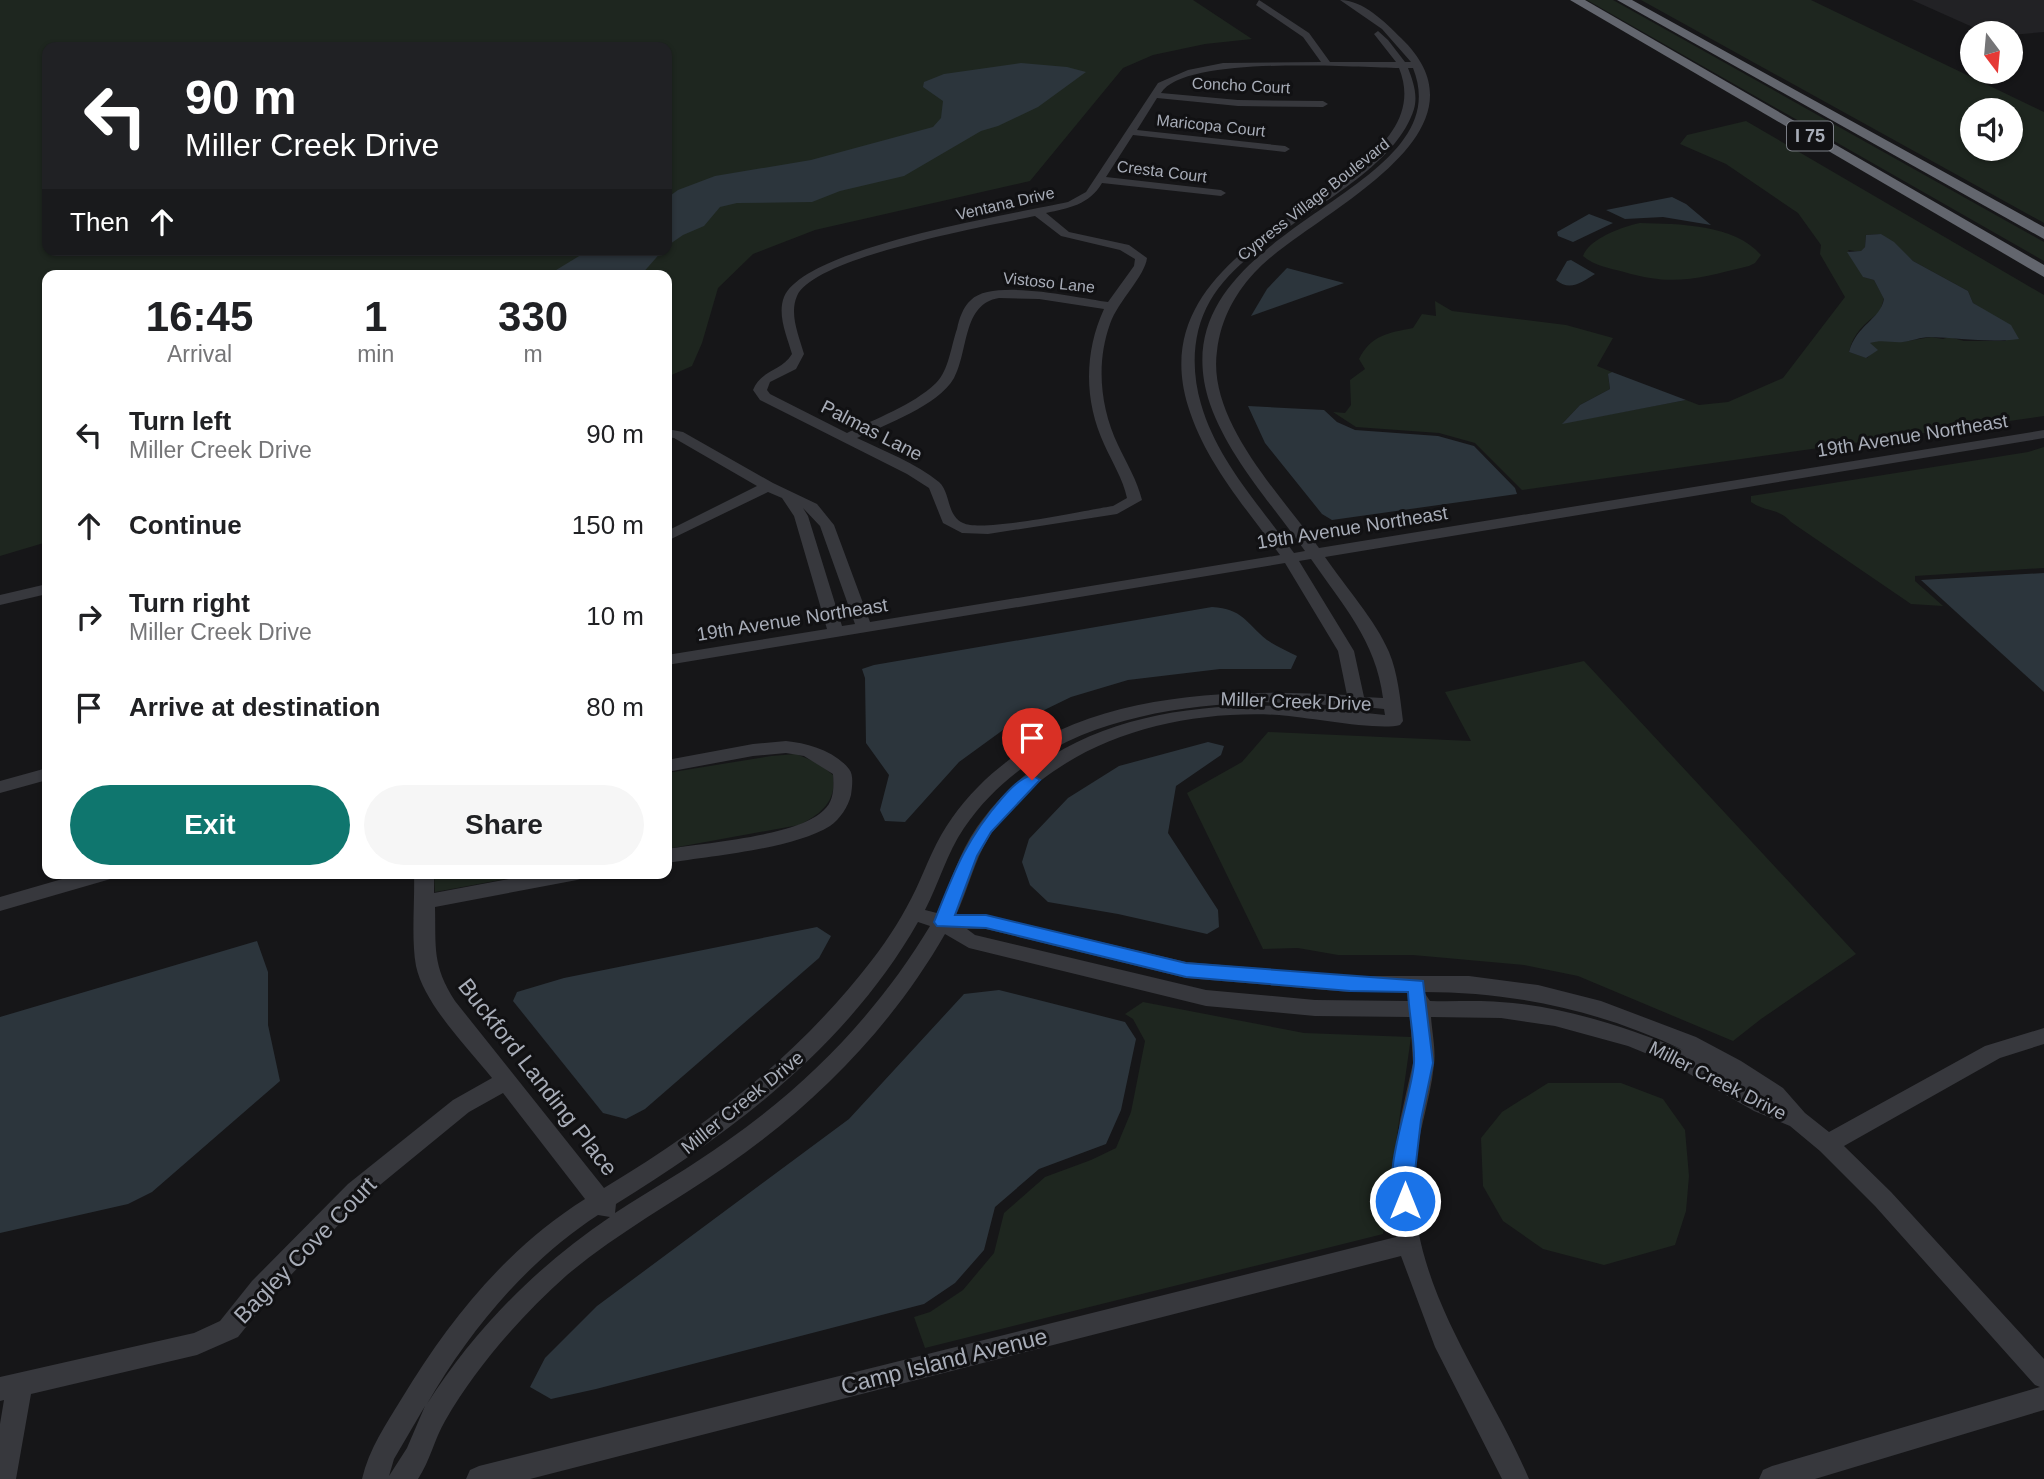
<!DOCTYPE html>
<html lang="en">
<head>
<meta charset="utf-8">
<style>
	:root { --surface:#fff; --page:#f6f6f6; --text:#202124; --muted:#757577; --accent:#0f766e }
	body { margin:0; font-family:Arial,sans-serif; background:var(--page); color:var(--text); height:100vh; display:flex; flex-direction:column; font-size:26px; white-space:nowrap }
	* { box-sizing:border-box; margin:0 }
	p { font-size:23px; color:var(--muted) }
	.icon { flex:none; width:38px; height:38px; fill:none; stroke:currentColor; stroke-width:2; stroke-linecap:round; stroke-linejoin:round }
	.map { position:relative; flex:1; overflow:hidden }
	.drawer { position:absolute; left:42px; top:270px; width:630px; height:609px; display:flex; flex-direction:column; background:var(--surface); border-radius:14px; box-shadow:0 2px 5px #0004 }
	.drawer>* { flex:none }
	.guide { position:absolute; left:42px; top:42px; width:630px; height:214px; border-radius:14px; box-shadow:0 2px 5px #0004; background:#202124; color:#fff; overflow:hidden }
	.needle { width:46px; rotate:164deg }
	.tools { position:absolute; left:1960px; top:21px; display:grid; gap:14px }
	.tools a { display:grid; place-items:center; width:63px; height:63px; border-radius:50%; background:var(--surface); box-shadow:0 2px 5px #0004; font-size:35px }
	.pin { position:absolute; display:grid; place-items:center; width:60px; height:60px; color:#fff; margin:-72px -30px; border-radius:50% 50% 50% 0; rotate:-45deg; box-shadow:0 0 7px #0007 }
	.pin .icon { rotate:45deg }
	.me { position:absolute; width:77px; margin:-38px; rotate:0deg; stroke-linejoin:round; filter:drop-shadow(0 0 5px #0008) }
	.turn { display:flex; align-items:center; gap:24px; height:147px; padding:0 28px; font-size:32px }
	.turn .icon { width:91px; height:91px; stroke-width:2.5 }
	.turn b { display:block; font-size:49px; line-height:60px }
	.then { display:flex; align-items:center; height:66px; padding:0 28px; background:#0003; gap:14px; font-size:26px }
	.eta { display:flex; justify-content:space-evenly; align-items:center; height:119px; text-align:center }
	.eta b { font-size:42px; font-weight:800; line-height:49px }
	.button { display:flex; gap:14px; margin-top:auto; padding:14px 28px }
	.button a { flex:1; height:80px; border-radius:42px; background:var(--accent); color:#fff; font-size:28px; font-weight:800; line-height:80px; text-align:center }
	.button a+a { background:var(--page); color:var(--text) }
	ul { padding:0; list-style:none }
	li { display:flex; align-items:center; gap:21px; height:91px; padding:0 28px }
	li div { flex:1 }
	li b { display:block; font-size:26px }
	li em { font-style:normal }
	.map>svg:first-child { display:block }
</style>
</head>
<body>
<div class="map">
<svg width="2044" height="1479" viewBox="0 0 2044 1479">
	<rect width="100%" height="100%" fill="#161618"/>
	<polygon fill="#222225" points="1912,0 2044,0 2044,32 2011,35 1986,33"/>
	<g fill="#1e261f" fill-rule="evenodd">
		<path d="M0 0H1193L1252 39 1205 44 1153 55 1123 68 1030 181 815 230 753 254 718 288 702 343 692 366 667 377V275H47V542L0 556ZM47 47H667V250H47Z"/>
		<polygon points="1587,0 1613,0 2044,242 2044,261"/>
		<path d="M1641 0H1811L2044 112V223ZM2011 110V149H1972V110Z"/>
		<path d="M1746 121 2044 295V416L1522 490 1475 443 1439 433 1356 427 1333 412 1345 413 1351 405 1350 380 1365 369 1359 359C1371 335 1388 333 1413 328L1422 314 1436 316 1435 301 1452 311 1566 325 1613 338 1597 366 1612 372 1608 375 1610 389 1580 405 1563 423 1686 400 1699 405 1728 402 1783 378 1845 297 1820 254 1821 245 1798 213 1726 164 1680 144 1687 135ZM1881 234 1913 261 1968 291 1973 303 1985 311 2006 341H1964L1949 337 1943 339 1931 337 1902 342 1879 340 1869 343 1871 354 1867 358 1849 352C1853 333 1865 323 1880 312L1884 298 1874 280 1864 277 1848 250 1860 252 1865 247 1866 235Z"/>
		<path d="M1640 223C1679 224 1734 224 1761 255L1755 263 1749 266C1699 278 1675 287 1624 272 1609 268 1595 266 1583 256 1590 238 1622 227 1640 223Z"/>
		<path d="M2044 447V568L1915 576V581L1943 606 1911 604 1791 522C1779 508 1765 512 1751 502V496L2028 452Z"/>
		<polygon points="1584,661 1856,954 1761,1019 1733,1041 1578,976 1524,965 1413,955 1338,955 1298,948 1263,949 1187,793 1242,762 1268,732 1471,741 1445,692"/>
		<path d="M796 754 818 763 833 775C837 801 821 814 799 825L667 849V773L771 756Z"/>
		<polygon points="434,873 538,873 435,892"/>
		<polygon points="1143,1002 1304,1033 1411,1037 1383,1234 925,1348 914,1317 930,1312 963,1290 994,1253 1004,1213 1045,1177 1091,1160 1116,1148 1131,1112 1145,1041 1133,1019 1125,1014"/>
		<polygon points="1548,1083 1621,1083 1663,1099 1685,1130 1689,1176 1686,1211 1675,1245 1604,1265 1543,1249 1503,1221 1483,1186 1481,1138 1502,1112"/>
	</g>
	<g fill="#2c353c">
		<polygon points="1021,63 1067,67 1086,72 1038,107 998,126 981,131 904,176 840,191 812,202 737,203 720,207 704,226 683,235 667,246 667,198 678,190 715,176 811,160 933,127 941,118 943,101 923,87 924,82 944,74"/>
		<polygon points="1672,197 1686,204 1711,225 1663,217 1625,219 1606,210"/>
		<polygon points="1589,214 1613,223 1573,242 1558,236 1557,232"/>
		<path d="M1881 234 1894 242 1913 261 1968 291 1973 303 2011 325 2019 339C1989 343 1959 338 1930 337 1920 337 1912 341 1903 342 1891 343 1882 339 1870 343L1878 350 1866 358 1849 352C1857 324 1880 320 1884 299L1874 280 1863 277 1847 252 1861 251 1865 247 1866 235Z"/>
		<polygon points="589,250 663,250 641,275 548,275"/>
		<path d="M1571 260 1595 274C1582 282 1570 292 1556 280L1567 261Z"/>
		<polygon points="1287,268 1344,283 1251,316 1267,289"/>
		<polygon points="1612,372 1686,400 1562,424 1580,405 1610,389 1608,374"/>
		<polygon points="1248,406 1324,410 1337,422 1355,430 1438,436 1474,446 1515,488 1517,494 1332,520 1322,514 1265,443"/>
		<polygon points="2044,573 2044,692 1921,580"/>
		<path d="M1212 607C1243 609 1245 622 1267 640 1276 646 1287 651 1297 656L1291 669H1220L1128 680 1071 697 1003 730 959 762 905 822 885 821 880 810 889 775 866 743 865 678 862 669 874 665Z"/>
		<polygon points="1208,742 1224,746 1221,755 1176,786 1168,833 1218,910 1219,927 1207,934 1118,914 1048,902 1030,885 1022,862 1029,839 1068,798 1119,766"/>
		<polygon points="817,927 831,936 819,958 645,1109 626,1119 603,1113 513,1001 517,992 564,978"/>
		<polygon points="257,941 268,972 268,1025 280,1081 152,1192 128,1204 0,1233 0,1017"/>
		<polygon points="999,990 1125,1022 1136,1039 1121,1110 1106,1144 1039,1169 995,1207 984,1250 955,1283 924,1304 596,1389 551,1399 530,1387 545,1358 597,1306 849,1119 964,994"/>
	</g>
	<g fill="none" stroke-linecap="round" stroke-linejoin="round">
		<g fill="#37383d" fill-rule="evenodd">
			<path d="M1259 0 1309 33 1330 62H1396L1374 34 1378 31 1388 40 1405 62H1411L1382 29 1340 0C1363 0 1385 22 1401 38 1501 134 1315 212 1259 268 1236 291 1221 318 1217 351 1207 421 1281 495 1319 548L2044 430V438L1325 557C1344 585 1376 621 1389 652 1398 674 1400 698 1403 721L1400 725C1378 731 1307 717 1279 715 1172 709 1050 743 989 837 974 861 968 890 956 915H986L1186 962 1350 976H1469L1538 985 1601 1001 1696 1037 1741 1061 1783 1088 1805 1113 1829 1132 1985 1046 2044 1028V1044L2000 1058 1844 1146 1891 1192 2044 1359V1410L1815 1479H1759L1763 1470 1772 1466 2040 1387 2035 1385 1875 1206 1820 1151 1790 1126 1754 1111 1672 1064 1628 1046 1555 1026 1501 1018 1431 1017C1432 1032 1436 1050 1434 1065 1430 1103 1415 1141 1414 1180 1412 1291 1488 1382 1529 1479H1502L1435 1347 1401 1256 530 1479H466L470 1470 479 1466 1396 1237 1392 1180 1400 1120 1413 1063 1410 1017 1315 1016 1206 1006 969 948 945 934C891 1028 814 1106 725 1167 672 1203 616 1234 567 1275 520 1317 476 1367 445 1421 434 1440 430 1461 418 1479H362C369 1449 386 1424 402 1398 450 1319 506 1249 585 1199L503 1093 469 1112 364 1198 270 1297 238 1337 197 1355 31 1394 16 1479H0V1424L4 1400 0 1401V1377L194 1333 220 1321 252 1281 348 1184 453 1100 492 1078C468 1048 424 1004 416 966 411 939 415 901 414 873H434V893L540 873H586L584 878 577 880 435 907C436 948 432 965 455 1001L604 1188C708 1125 797 1057 872 960 889 938 904 914 916 889 927 865 936 840 952 818 1041 693 1208 687 1347 695L1338 651 1285 563 667 665V655L827 629 794 516 782 498 768 492 667 541V531L757 486 674 438 667 437V429L683 432 773 483 817 504 834 525 870 622 1280 555C1246 508 1205 462 1188 406 1132 224 1449 191 1399 68 1353 67 1185 55 1161 93L1238 100 1323 101 1328 104 1323 107 1238 106 1157 98 1137 130 1285 146 1290 149 1285 152 1133 135 1106 177 1221 190 1226 193 1221 196 1102 183C1089 205 1069 208 1046 213L1069 232 1129 245 1147 258C1145 276 1118 301 1110 324 1096 363 1100 407 1118 445 1127 464 1137 480 1142 500L1117 514 988 534 962 533 943 523 929 488 907 474 760 400 753 390C762 369 781 372 792 354 787 336 777 315 784 297 805 247 1014 214 1068 202L1086 192 1158 83 1188 70 1223 63 1321 62 1303 37 1256 5ZM1408 68H1413C1465 198 1150 226 1210 404 1229 458 1272 504 1305 551L1294 553C1260 506 1217 460 1201 404 1191 370 1192 332 1210 301 1251 229 1390 186 1414 109 1418 95 1413 81 1408 68ZM1035 216 1061 236 1120 250 1135 259 1134 266 1108 302C1079 298 993 278 971 300 963 307 959 319 957 329 951 346 949 370 936 383 912 406 876 418 847 433L770 394 767 390 770 382 796 369 804 354C799 336 789 314 797 296 813 257 991 225 1035 216ZM999 298 1039 299 1104 309C1084 352 1084 401 1104 444 1112 462 1123 479 1127 498L1113 506C1086 510 983 533 963 523 946 515 951 493 939 482 916 463 884 451 857 438 886 424 938 406 954 378 969 351 962 304 999 298ZM803 508 820 526 855 624 842 626 808 516ZM1311 559C1342 604 1376 641 1383 698L1364 697 1354 651 1299 561ZM1263 702 1348 706V711C1215 696 1061 707 977 827 959 853 950 884 937 913L925 910C939 883 947 853 964 828 1032 729 1151 706 1263 702ZM1365 707 1384 709 1385 715 1366 713ZM918 922 930 926C879 1011 809 1084 727 1141 691 1167 652 1189 615 1213L616 1204C734 1131 848 1045 918 922ZM967 929H986L1186 978 1350 992H1414L1409 1001 1315 1000 1206 990 975 935ZM1424 992C1515 992 1601 1011 1683 1050 1625 1027 1563 1006 1500 1002 1477 1000 1453 1002 1430 1001ZM598 1215 610 1217C536 1267 475 1329 427 1404 470 1330 526 1262 598 1215ZM425 1406 407 1448 389 1476 394 1459Z"/>
			<polygon points="47,584 47,594 0,605 0,595"/>
			<path d="M786 741C807 743 835 751 849 769 854 775 852 787 851 795 848 807 840 819 830 826 793 849 711 856 667 863V849C704 843 799 836 824 810 834 801 834 787 833 774L804 756 786 753 753 756 667 772V760L753 744Z"/>
			<polygon points="47,768 47,780 0,793 0,781"/>
			<polygon points="83,873 116,873 114,878 0,911 0,897"/>
		</g>
		<g fill="#63666e" fill-rule="evenodd">
			<polygon points="1570,0 1585,0 2044,265 2044,277"/>
			<polygon points="1617,0 1632,0 2044,227 2044,239"/>
		</g>
	</g>
	<path fill="#1a73e8" stroke="#114b97" stroke-width="2" d="M1032 775 1040 780 991 832 977 856 955 915H986L1186 963 1423 981 1433 1063 1421 1120 1414 1180 1415 1201 1412 1208 1405 1210 1397 1208C1380 1173 1411 1101 1414 1063 1415 1041 1409 1015 1408 992L1350 991 1186 977 986 928 937 926 934 922C954 872 966 839 1002 798 1010 789 1020 778 1032 775Z"/>
	<g text-anchor="middle" stroke-width="6" stroke-linejoin="round" paint-order="stroke">
		<g font-size="16" fill="#a8adb8" stroke="#111113">
			<text transform="translate(1241 85) rotate(3)" y="6">Concho Court</text>
			<text transform="translate(1211 125) rotate(6)" y="6">Maricopa Court</text>
			<text transform="translate(1162 171) rotate(7)" y="6">Cresta Court</text>
			<text transform="translate(1313 199) rotate(-38)" y="6">Cypress Village Boulevard</text>
			<text transform="translate(1005 203) rotate(-13)" y="6">Ventana Drive</text>
			<text transform="translate(1049 282) rotate(6)" y="6">Vistoso Lane</text>
		</g>
		<rect fill="#111113" stroke="#7b7e86" stroke-width="2" x="1787" y="121.5" width="46" height="29" rx="5"/>
		<g font-size="18" font-weight="bold" fill="#a8adb8">
			<text x="1810" y="142">I 75</text>
		</g>
		<g font-size="19" fill="#a8adb8" stroke="#111113">
			<text transform="translate(872 430) rotate(27)" y="7">Palmas Lane</text>
			<text transform="translate(1912 435) rotate(-9)" y="7">19th Avenue Northeast</text>
			<text transform="translate(1352 527) rotate(-9)" y="7">19th Avenue Northeast</text>
			<text transform="translate(792 619) rotate(-9)" y="7">19th Avenue Northeast</text>
			<text transform="translate(1296 701) rotate(2)" y="7">Miller Creek Drive</text>
			<text transform="translate(1718 1080) rotate(27)" y="7">Miller Creek Drive</text>
			<text transform="translate(742 1102) rotate(-39)" y="7">Miller Creek Drive</text>
		</g>
		<g font-size="23" fill="#a8adb8" stroke="#111113">
			<text transform="translate(538 1077) rotate(52)" y="8">Buckford Landing Place</text>
			<text transform="translate(305 1250) rotate(-46)" y="8">Bagley Cove Court</text>
			<text transform="translate(944 1361) rotate(-14)" y="8">Camp Island Avenue</text>
		</g>
	</g>
</svg>
<div class="tools">
<a><svg class="needle" viewBox="-14 -14 28 28"><path d="M0-13l5 13h-10z" fill="#e53935"/><path d="M0 13l5-13h-10z" fill="#757577"/></svg></a>
<a><svg class="icon" aria-label="sound" viewBox="0 0 24 24"><path d="M4 9h4l5-4v14l-5-4H4zM17 9q2 3 0 6"/></svg></a>
</div>
<div class="pin" style="left:1032px;top:780px;background:#d93025"><svg class="icon" aria-label="arrive" viewBox="0 0 24 24"><path d="M6 21V4h12l-3 4 3 4H6"/></svg></div>
<svg class="me" style="left:1405px;top:1201px" viewBox="-20 -20 40 40"><circle r="17" fill="#1a73e8" stroke="#fff" stroke-width="3"/><path d="M0-11L8 9 0 5-8 9z" fill="#fff"/></svg>
<div class="guide">
<div class="turn"><svg class="icon" aria-label="left" viewBox="0 0 24 24"><path d="M17 20v-9H6M10 6l-5 5 5 5"/></svg><div><b>90 m</b>Miller Creek Drive</div></div>
<div class="then">Then<svg class="icon" aria-label="ahead" viewBox="0 0 24 24"><path d="M12 20V5M6 11l6-6 6 6"/></svg></div>
</div>
<section class="drawer">
<div class="eta">
<div><b>16:45</b><p>Arrival</p></div>
<div><b>1</b><p>min</p></div>
<div><b>330</b><p>m</p></div>
</div>
<ul>
<li><svg class="icon" aria-label="left" viewBox="0 0 24 24"><path d="M17 20v-9H6M10 6l-5 5 5 5"/></svg><div><b>Turn left</b><p>Miller Creek Drive</p></div><em>90 m</em></li>
<li><svg class="icon" aria-label="ahead" viewBox="0 0 24 24"><path d="M12 20V5M6 11l6-6 6 6"/></svg><div><b>Continue</b></div><em>150 m</em></li>
<li><svg class="icon" aria-label="right" viewBox="0 0 24 24"><path d="M7 20v-9h11M14 6l5 5-5 5"/></svg><div><b>Turn right</b><p>Miller Creek Drive</p></div><em>10 m</em></li>
<li><svg class="icon" aria-label="arrive" viewBox="0 0 24 24"><path d="M6 21V4h12l-3 4 3 4H6"/></svg><div><b>Arrive at destination</b></div><em>80 m</em></li>
</ul>
<div class="button"><a>Exit</a><a>Share</a></div>
</section>
</div>
</body>
</html>
